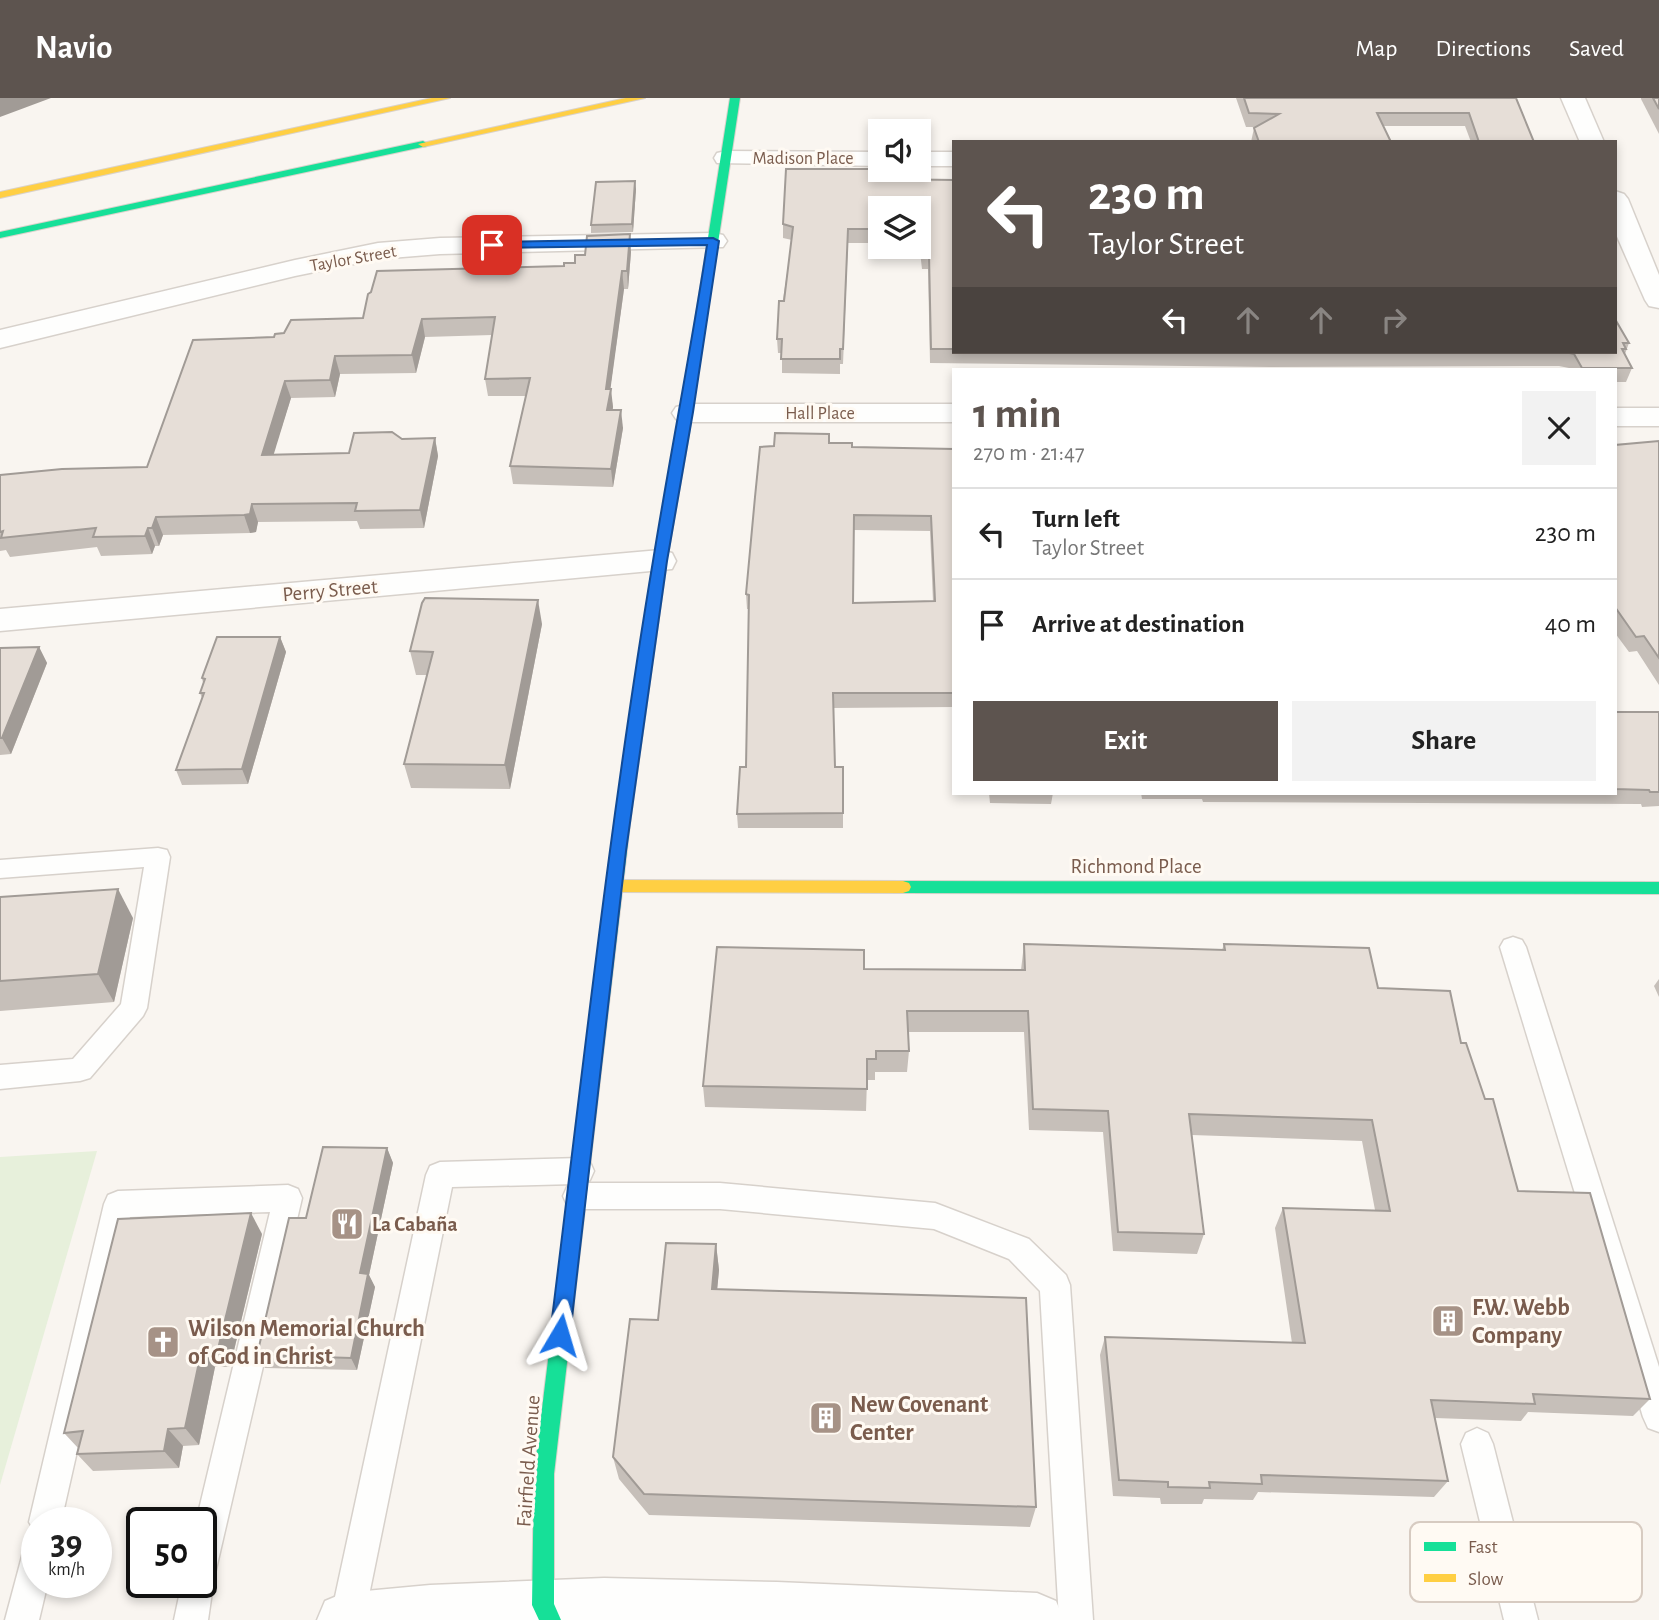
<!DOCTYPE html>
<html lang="en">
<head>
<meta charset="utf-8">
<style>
	:root { --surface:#fff; --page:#f2f2f2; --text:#222; --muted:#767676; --line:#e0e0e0; --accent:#5d544f }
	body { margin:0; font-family:"Alegreya Sans",sans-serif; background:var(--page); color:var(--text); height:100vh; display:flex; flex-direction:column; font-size:26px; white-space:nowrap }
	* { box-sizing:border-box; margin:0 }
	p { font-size:23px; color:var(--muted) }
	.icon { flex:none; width:38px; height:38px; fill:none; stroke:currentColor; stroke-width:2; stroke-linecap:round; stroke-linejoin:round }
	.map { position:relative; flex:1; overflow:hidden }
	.details { position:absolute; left:952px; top:270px; width:665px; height:427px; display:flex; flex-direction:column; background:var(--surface); border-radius:0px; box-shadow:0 4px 10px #0003 }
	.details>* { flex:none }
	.top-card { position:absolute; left:952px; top:42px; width:665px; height:214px; border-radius:0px; box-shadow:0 4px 10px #0003; background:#5d544f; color:#fff; overflow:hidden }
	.controls { position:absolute; left:868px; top:21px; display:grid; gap:14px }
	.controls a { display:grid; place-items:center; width:63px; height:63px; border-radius:0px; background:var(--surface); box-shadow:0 4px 10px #0003; font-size:35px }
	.speed { position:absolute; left:21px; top:1409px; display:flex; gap:14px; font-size:35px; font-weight:700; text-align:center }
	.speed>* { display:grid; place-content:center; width:91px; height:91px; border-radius:50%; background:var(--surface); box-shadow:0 4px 10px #0003; line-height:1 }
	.speed small { font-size:18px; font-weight:400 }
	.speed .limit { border:4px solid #111; border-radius:10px; background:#fff; color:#111 }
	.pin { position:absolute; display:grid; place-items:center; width:60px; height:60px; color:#fff; margin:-30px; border-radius:14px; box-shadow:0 4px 10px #0006 }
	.me { position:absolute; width:77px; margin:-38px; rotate:7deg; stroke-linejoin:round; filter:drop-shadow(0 0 5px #0008) }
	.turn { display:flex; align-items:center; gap:24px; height:147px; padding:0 21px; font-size:32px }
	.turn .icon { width:91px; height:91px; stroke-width:2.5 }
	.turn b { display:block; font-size:49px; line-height:60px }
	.lanes { display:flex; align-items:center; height:66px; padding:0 21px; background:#0003; justify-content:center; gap:35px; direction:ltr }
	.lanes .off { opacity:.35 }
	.round { display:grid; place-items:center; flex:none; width:74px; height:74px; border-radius:0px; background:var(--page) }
	.head { display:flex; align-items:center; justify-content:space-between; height:119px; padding:0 21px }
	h1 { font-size:42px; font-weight:700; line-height:52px; color:var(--accent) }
	.button { display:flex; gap:14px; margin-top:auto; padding:14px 21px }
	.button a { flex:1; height:80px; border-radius:0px; background:var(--accent); color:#fff; font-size:28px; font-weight:700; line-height:80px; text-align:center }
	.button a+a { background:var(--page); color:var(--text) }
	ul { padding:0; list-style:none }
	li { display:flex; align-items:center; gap:21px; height:91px; padding:0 21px; border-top:2px solid var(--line) }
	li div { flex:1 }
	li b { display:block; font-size:26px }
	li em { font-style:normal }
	header { display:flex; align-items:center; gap:42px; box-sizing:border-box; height:98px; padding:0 35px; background:var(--accent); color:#fff }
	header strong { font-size:33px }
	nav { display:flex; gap:38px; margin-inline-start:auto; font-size:24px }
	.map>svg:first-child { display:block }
</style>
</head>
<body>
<header>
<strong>Navio</strong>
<nav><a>Map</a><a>Directions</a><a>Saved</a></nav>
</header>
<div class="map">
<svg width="1659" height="1522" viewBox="0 0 1659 1522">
	<rect width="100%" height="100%" fill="#f9f5f0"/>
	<polygon fill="#e7f0db" points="97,1053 0,1387 0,1059"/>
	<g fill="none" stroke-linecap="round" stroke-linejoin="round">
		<defs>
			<g id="lane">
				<polygon points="158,750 167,752 170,759 147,910 143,918 90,980 80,983 0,991 0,967 73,961 121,906 144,769 0,780 0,762"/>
				<polygon points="1513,839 1522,842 1526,849 1659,1269 1659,1334 1648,1330 1643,1319 1500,849 1504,842"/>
				<polygon points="580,1060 590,1064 594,1073 590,1082 581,1085 720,1085 935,1105 1029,1141 1066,1177 1070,1187 1093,1522 1059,1522 1040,1193 1009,1161 934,1131 720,1111 577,1111 567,1107 563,1098 567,1089 575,1086 452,1089 364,1522 330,1522 426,1077 430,1068 440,1064"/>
				<polygon points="288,1087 298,1091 302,1100 214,1480 208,1522 174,1522 182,1484 201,1484 201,1424 196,1424 270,1114 130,1119 61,1424 37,1424 37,1437 29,1424 104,1106 108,1097 118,1093"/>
				<polygon points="1477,1330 1488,1335 1493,1346 1538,1522 1504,1522 1461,1346 1466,1335"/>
				<polygon points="37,1443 37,1484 48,1484 39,1522 5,1522 25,1447"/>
			</g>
			<g id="street">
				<polygon points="1561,0 1585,0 1604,44 1580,44"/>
				<polygon points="726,53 880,54 880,68 717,65 714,60 717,55"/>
				<rect x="919" y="54" width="35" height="14"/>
				<polygon points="1615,93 1624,96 1628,101 1659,177 1659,210 1649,208 1645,202 1615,134"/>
				<polygon points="714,135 723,137 727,143 723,149 440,156 378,161 295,178 0,250 0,232 295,162 378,145 440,140"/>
				<polygon points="687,306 954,306 954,324 687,324 676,321 672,315 676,309"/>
				<rect x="1615" y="310" width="44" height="18"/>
				<polygon points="660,452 672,455 676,463 672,471 0,533 0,511"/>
				<polygon points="604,1480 777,1484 1037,1495 1056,1503 1064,1522 317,1522 325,1503 344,1495 430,1487"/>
			</g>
			<g id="fast">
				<polygon points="730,0 740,0 688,343 682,347 676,343"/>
				<polygon points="423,43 428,46 427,48 0,140 0,134"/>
				<polygon points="622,720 630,726 554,1376 554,1506 561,1522 539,1522 532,1507 534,1376 614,726"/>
				<polygon points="903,783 1659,784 1659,796 903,795 897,793 895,789 897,785"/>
			</g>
			<g id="slow">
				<polygon points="432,0 450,0 0,100 0,94"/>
				<polygon points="626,0 645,0 423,49 418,46"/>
				<polygon points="682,339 688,343 667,463 630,726 622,732 614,726 653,463 676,343"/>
				<polygon points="614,782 903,783 909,785 911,789 909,793 903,795 614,794 608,792 606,788 608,784"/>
			</g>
		</defs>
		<use href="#lane" stroke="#d7d1cb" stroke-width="3"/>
		<use href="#street" stroke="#d7d1cb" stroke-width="3"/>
		<use href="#fast" stroke="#d9d2cb" stroke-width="2"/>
		<use href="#slow" stroke="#d9d2cb" stroke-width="2"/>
		<use href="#lane" fill="#fefefd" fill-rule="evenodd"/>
		<use href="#street" fill="#fefefd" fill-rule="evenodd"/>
		<use href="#fast" fill="#16e098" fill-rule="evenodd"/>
		<use href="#slow" fill="#ffcf43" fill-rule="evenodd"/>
	</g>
	<g fill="#c6bfb9" fill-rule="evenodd">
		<polygon points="1236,0 1516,0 1534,44 1471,44 1465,28 1383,28 1391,44 1251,44 1254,30 1255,29 1246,29"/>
		<polygon points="1641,0 1659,0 1659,36 1641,1"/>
		<polygon points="881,81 954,82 954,254 1615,254 1615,221 1629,245 1625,256 1632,270 1626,284 1615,284 1615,271 1569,271 1569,270 1559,268 1271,269 930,265 928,171 922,171 919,145 919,110 880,110 880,145 848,145 843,266 840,266 840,276 782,275 782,255 778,255 777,241 792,142 783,140 783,126"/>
		<polygon points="636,91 633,134 591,135 591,127"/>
		<polygon points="631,154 628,191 624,191 610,291 613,309 613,312 623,330 613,389 513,386 510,368 526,298 488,298 485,281 492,237 425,239 416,275 340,276 335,299 291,300 273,356 349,355 402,341 435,340 438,358 424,430 360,431 357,423 258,424 256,434 250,435 163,437 159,448 155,448 152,456 101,458 97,449 10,459 6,452 0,453 0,377 147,369 274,239 284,235 363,220 575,165"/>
		<polygon points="1659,343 1659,587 1637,553 1629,554 1615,535 1615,347"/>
		<path d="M829 345 852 349 954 351V609L833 610 835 669H843V730H738L737 716 746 669 749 511H747L746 496ZM854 432 930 433 933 504 853 505Z"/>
		<polygon points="542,526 510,691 411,690 404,666 427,577 416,577 410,553"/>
		<polygon points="280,539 286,554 248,686 182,687 176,672 202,600 200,595 203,585 202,580"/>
		<polygon points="39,549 47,565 11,656 0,657 0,550"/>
		<polygon points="1615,614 1659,614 1659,708 1642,709 1641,706 1203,704 1202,701 1142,701 1141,695 1615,695"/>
		<polygon points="989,695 1053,695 1051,706 990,705"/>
		<polygon points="0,799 133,820 114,904 0,913"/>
		<polygon points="1024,846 1222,852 1224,846 1378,890 1461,945 1518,1093 1650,1301 1633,1318 1528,1314 1521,1323 1435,1320 1448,1383 1434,1399 1258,1394 1253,1402 1204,1401 1202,1406 1161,1406 1160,1400 1113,1398 1100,1257 1105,1239 1292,1245 1275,1130 1283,1110 1375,1112 1362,1043 1192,1037 1204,1136 1197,1156 1113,1153 1103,1034 1029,1032 1024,934 908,934 909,953 907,974 875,974 875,982 867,982 866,1013 705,1009 703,988 864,871 1021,872"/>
		<polygon points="1659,881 1659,899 1654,888"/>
		<polygon points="387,1050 393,1065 369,1177 375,1189 357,1272 265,1270 257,1257 306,1120"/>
		<polygon points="262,1136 230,1269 215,1269 199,1347 183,1348 179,1370 93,1373 77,1356 79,1351 64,1335"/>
		<polygon points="716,1146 719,1172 717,1191 1036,1409 1030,1429 649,1417 619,1381 613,1359 658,1222"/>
	</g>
	<g fill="#a19b96">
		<polygon points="0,0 51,0 0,19"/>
		<polygon points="635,83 636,91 633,134 632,126"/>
		<polygon points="630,136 631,154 628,191 627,173"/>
		<polygon points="622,173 624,191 608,309 606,291"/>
		<polygon points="422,221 425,239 416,275 412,257"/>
		<polygon points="335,258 340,276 335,299 330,282"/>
		<polygon points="285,283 291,300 268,375 262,357"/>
		<polygon points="611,291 613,309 609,330 607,312"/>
		<polygon points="621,312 623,330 613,389 611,371"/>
		<polygon points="435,340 438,358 424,430 420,412"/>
		<polygon points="252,406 258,424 256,434 250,435 244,417"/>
		<polygon points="156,419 163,437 159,448 152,430"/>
		<polygon points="148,430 155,448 152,456 145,438"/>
		<polygon points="538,502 542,526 510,691 505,667"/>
		<polygon points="280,539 286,554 248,686 242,671"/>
		<polygon points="39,549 47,565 11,656 2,640"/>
		<polygon points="118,791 133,820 114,904 98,876"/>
		<polygon points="387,1050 393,1065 369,1177 375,1189 357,1272 351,1260 360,1175"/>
		<polygon points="251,1115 262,1136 230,1269 218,1251"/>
		<polygon points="716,1146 719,1172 715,1215 712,1191"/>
		<polygon points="202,1250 215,1269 199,1347 185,1330"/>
		<polygon points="168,1331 183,1348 179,1370 164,1353"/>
	</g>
	<g fill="#e6ded7" stroke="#a19b96" stroke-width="2" fill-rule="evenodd">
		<polygon points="1244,0 1516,0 1534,44 1479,44 1469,15 1377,15 1391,44 1259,44 1254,30 1279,16 1249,15"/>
		<polygon points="1653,0 1659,0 1659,11"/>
		<polygon points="786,71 880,71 881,81 954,82 954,251 931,251 929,157 923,157 920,131 919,131 919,110 880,110 880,131 848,131 843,251 840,251 840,261 781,261 782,241 777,241 779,203 784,203 793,129 783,126"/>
		<polygon points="635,83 632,126 591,127 596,84"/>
		<polygon points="630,136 627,173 622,173 606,291 611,291 607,312 621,312 611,371 510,368 530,280 485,281 495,219 422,221 412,257 335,258 330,282 285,283 262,357 349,355 354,335 392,334 402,341 435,340 420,412 355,413 357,405 252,406 250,416 244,417 156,419 152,430 148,430 145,438 93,439 96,430 1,440 3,433 0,434 0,377 62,371 147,369 193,242 274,239 275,236 284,235 291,222 363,220 368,196 371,194 377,173 564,168 564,165 575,165 575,157 585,157 587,138"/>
		<polygon points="1615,221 1629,245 1623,245 1626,251 1622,251 1632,270 1582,270 1574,256 1565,254 1615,254"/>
		<polygon points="1185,254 1518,254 1274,255"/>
		<path d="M775 335 829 336V345H852V349L954 351V595H833L835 669H843V715L737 716 740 669H746L749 497 746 496 755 399 760 349 774 348ZM854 417 931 418 935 503 853 505Z"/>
		<polygon points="1659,343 1659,560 1644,538 1636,539 1615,509 1615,347"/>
		<polygon points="425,500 538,502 505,667 404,666 433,554 410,553 422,505"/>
		<polygon points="217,539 280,539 242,671 176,672 204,595 200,595 205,581 202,580"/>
		<polygon points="39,549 2,640 0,640 0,550"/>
		<polygon points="1615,614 1659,614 1659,694 1650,694 1649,692 1615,691"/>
		<polygon points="118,791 98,876 0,883 0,799"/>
		<polygon points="1024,846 1225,852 1224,846 1369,850 1378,890 1450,893 1461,945 1466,945 1485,1001 1493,1001 1518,1093 1590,1095 1650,1301 1533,1296 1535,1306 1431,1302 1448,1383 1261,1377 1262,1386 1209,1384 1210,1390 1168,1389 1168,1384 1119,1382 1105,1239 1305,1245 1283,1110 1390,1113 1372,1022 1189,1016 1204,1136 1118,1134 1108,1013 1033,1011 1028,913 907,913 909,953 876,953 876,961 867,961 867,991 703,988 717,849 864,852 864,871 1025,872"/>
		<polygon points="323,1049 387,1050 360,1175 368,1176 351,1260 257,1257 289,1120 306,1120"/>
		<polygon points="251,1115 218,1251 202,1250 185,1330 168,1331 164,1353 77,1356 83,1333 64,1335 118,1121"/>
		<polygon points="666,1145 716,1146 712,1191 1026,1200 1036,1409 644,1396 613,1359 630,1221 658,1222"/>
	</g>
	<path fill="#1a73e8" stroke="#114b97" stroke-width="2" d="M713 140 719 143 693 314 667 463 626 753 570 1237 567 1244 560 1246 553 1244 550 1237C582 979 610 720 653 463 670 357 691 252 707 147L492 150 486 147 492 144Z"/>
	<defs>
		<symbol id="restaurant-square" viewBox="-11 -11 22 22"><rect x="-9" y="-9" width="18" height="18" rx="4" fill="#a69286" stroke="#fffaf3"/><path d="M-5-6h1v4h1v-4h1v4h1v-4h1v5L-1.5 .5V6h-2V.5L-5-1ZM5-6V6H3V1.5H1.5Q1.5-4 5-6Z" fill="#fff"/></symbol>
		<symbol id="building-square" viewBox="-11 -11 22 22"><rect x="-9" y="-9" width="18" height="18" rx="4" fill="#a69286" stroke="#fffaf3"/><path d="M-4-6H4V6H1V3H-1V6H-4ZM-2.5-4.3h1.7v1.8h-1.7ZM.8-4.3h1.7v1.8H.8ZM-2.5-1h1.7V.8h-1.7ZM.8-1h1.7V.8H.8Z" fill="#fff"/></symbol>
		<symbol id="church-square" viewBox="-11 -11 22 22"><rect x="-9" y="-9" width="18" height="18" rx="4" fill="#a69286" stroke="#fffaf3"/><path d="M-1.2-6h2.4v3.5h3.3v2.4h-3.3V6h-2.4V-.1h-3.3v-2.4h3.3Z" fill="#fff"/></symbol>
	</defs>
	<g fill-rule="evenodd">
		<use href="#restaurant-square" x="328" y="1107" width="38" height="38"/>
		<use href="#building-square" x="1429" y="1204" width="38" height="38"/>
		<use href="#church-square" x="144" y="1225" width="38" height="38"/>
		<use href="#building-square" x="807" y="1301" width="38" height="38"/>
	</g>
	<g text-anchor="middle" stroke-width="6" stroke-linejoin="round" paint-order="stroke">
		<g font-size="18" fill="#7a5c4d" stroke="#fffaf3">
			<text x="803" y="66">Madison Place</text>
			<text transform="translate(353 160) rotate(-10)" y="6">Taylor Street</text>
			<text x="820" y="321">Hall Place</text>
		</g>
		<g font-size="21" fill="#7a5c4d" stroke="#fffaf3">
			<text transform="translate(330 492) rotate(-5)" y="7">Perry Street</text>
			<text x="1136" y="775">Richmond Place</text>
			<text transform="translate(528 1363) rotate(-86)" y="7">Fairfield Avenue</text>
		</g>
		<g font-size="21" font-weight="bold" fill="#7a5c4d" stroke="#fffaf3" text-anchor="start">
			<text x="372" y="1133">La Cabaña</text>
		</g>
		<g font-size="24" font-weight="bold" fill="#7a5c4d" stroke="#fffaf3" text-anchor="start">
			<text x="1472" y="1217">F.W. Webb<tspan x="1472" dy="28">Company</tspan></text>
			<text x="188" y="1238">Wilson Memorial Church<tspan x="188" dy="28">of God in Christ</tspan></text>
			<text x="850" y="1314">New Covenant<tspan x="850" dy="28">Center</tspan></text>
		</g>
	</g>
	<rect x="1410" y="1424" width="232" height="80" rx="10" fill="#fffaf3" stroke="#d7cbc1" stroke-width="2"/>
	<rect x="1424" y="1444" width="32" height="9" fill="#16e098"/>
	<rect x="1424" y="1476" width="32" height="8" fill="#ffcf43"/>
	<g font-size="19" fill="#7a5c4d">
		<text x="1468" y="1455">Fast</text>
		<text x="1468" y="1487">Slow</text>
	</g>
</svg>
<div class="controls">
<a><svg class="icon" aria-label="sound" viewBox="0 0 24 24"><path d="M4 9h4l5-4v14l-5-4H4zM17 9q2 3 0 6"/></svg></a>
<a><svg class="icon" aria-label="layers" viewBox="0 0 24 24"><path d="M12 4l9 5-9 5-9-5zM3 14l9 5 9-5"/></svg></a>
</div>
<div class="speed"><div>39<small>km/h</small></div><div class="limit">50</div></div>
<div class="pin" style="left:492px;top:147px;background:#d93025"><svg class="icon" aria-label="arrive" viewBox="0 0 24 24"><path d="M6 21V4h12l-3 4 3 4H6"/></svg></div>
<svg class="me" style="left:560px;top:1237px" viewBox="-20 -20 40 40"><path d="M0-17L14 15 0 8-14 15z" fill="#1a73e8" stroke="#fff" stroke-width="4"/></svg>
<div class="top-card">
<div class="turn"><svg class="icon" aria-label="left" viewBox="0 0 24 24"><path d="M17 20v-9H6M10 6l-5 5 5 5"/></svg><div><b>230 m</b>Taylor Street</div></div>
<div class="lanes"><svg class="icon" aria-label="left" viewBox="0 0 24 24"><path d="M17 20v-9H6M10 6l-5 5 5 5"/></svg><svg class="icon off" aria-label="ahead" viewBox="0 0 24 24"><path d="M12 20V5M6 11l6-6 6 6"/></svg><svg class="icon off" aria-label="ahead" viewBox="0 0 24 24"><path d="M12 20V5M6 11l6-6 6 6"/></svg><svg class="icon off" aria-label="right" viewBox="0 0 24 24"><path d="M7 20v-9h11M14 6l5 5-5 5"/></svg></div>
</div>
<section class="details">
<div class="head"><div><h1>1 min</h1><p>270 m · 21:47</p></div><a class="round"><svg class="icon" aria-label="close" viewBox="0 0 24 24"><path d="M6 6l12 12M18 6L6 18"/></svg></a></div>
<ul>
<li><svg class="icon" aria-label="left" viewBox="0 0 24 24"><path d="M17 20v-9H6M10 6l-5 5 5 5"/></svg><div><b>Turn left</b><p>Taylor Street</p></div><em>230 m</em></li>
<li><svg class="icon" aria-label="arrive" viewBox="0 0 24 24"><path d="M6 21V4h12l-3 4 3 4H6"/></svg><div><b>Arrive at destination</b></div><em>40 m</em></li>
</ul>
<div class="button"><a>Exit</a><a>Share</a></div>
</section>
</div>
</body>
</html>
